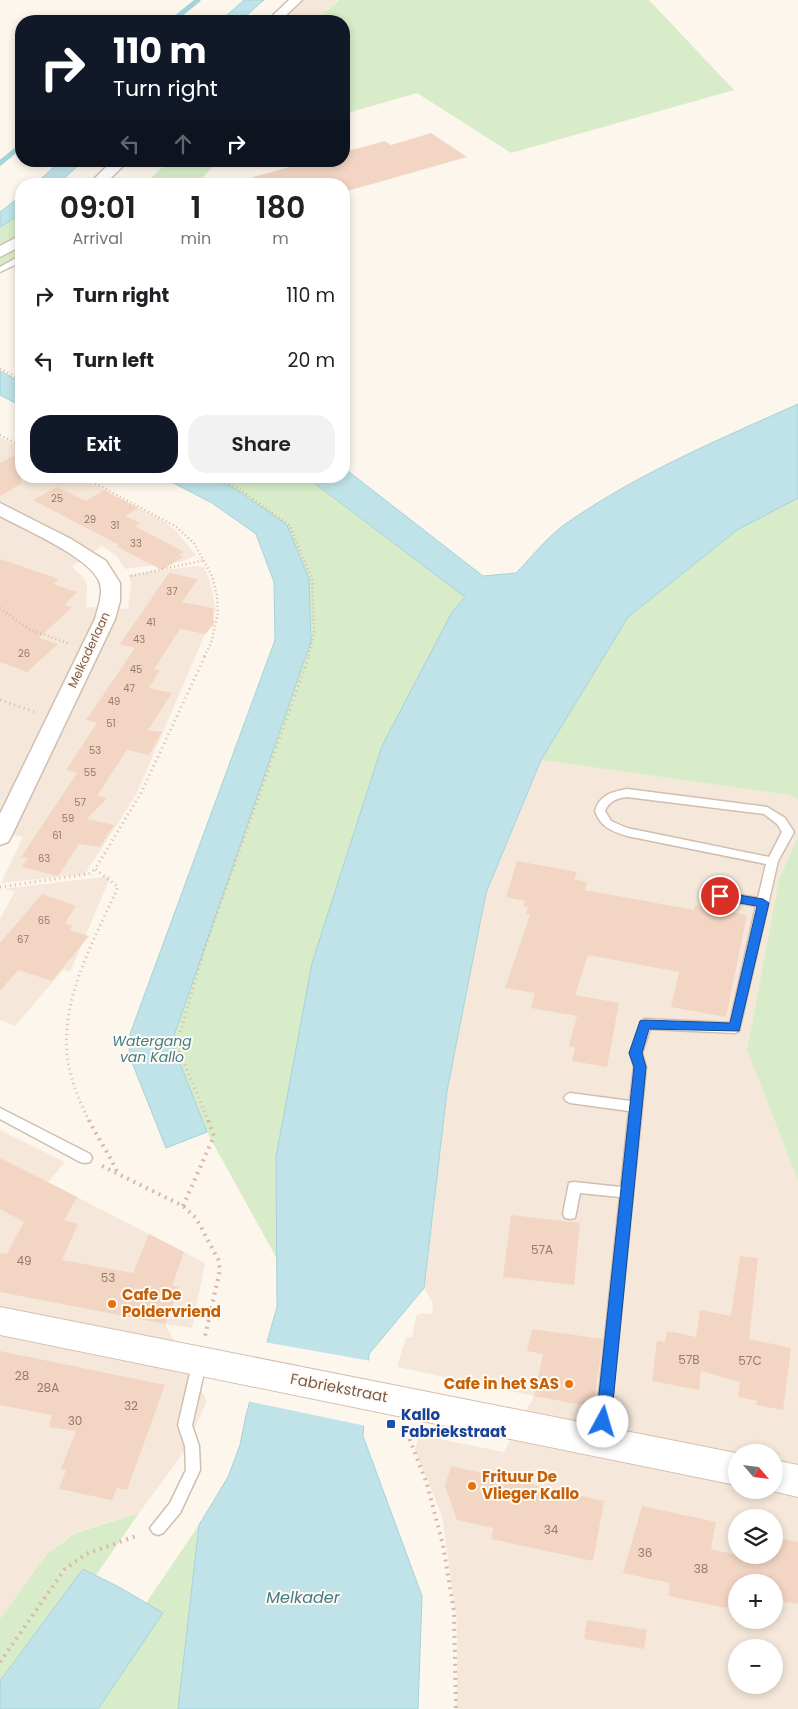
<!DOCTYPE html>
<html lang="en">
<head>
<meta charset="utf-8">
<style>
	:root { --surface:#fff; --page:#f2f2f2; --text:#202124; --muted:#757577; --accent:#111827 }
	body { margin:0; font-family:Poppins,sans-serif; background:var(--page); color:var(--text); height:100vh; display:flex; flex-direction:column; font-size:19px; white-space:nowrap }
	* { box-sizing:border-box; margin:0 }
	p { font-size:16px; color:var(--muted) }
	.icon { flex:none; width:28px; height:28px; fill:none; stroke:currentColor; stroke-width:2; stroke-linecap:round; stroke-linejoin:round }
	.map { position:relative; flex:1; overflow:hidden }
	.sheet { position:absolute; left:15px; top:178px; width:335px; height:305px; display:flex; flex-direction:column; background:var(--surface); border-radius:20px; box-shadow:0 2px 8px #0003 }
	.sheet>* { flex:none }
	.banner { position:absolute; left:15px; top:15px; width:335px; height:152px; border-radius:20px; box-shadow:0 2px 8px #0003; background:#111827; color:#fff; overflow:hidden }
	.needle { width:32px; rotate:118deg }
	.buttons { position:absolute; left:728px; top:1444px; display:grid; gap:10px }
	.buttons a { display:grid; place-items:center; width:55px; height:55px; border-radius:50%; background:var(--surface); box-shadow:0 2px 8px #0003; font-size:25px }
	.pin { position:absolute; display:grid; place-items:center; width:42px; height:42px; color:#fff; margin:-21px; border:2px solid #fff; border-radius:50%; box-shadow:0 1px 5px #0007 }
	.me { position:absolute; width:55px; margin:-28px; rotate:6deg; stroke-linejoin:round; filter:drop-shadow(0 0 4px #0008) }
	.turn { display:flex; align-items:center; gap:18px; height:105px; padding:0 15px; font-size:22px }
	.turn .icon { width:65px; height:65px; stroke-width:2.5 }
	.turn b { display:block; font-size:35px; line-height:42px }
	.lanes { display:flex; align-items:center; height:48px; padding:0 15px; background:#0003; justify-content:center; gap:25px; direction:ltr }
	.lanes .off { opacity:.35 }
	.eta { display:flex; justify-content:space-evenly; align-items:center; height:85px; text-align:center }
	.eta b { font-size:30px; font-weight:600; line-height:35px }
	.primary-button { display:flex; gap:10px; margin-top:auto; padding:10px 15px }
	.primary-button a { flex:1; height:58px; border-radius:20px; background:var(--accent); color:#fff; font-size:20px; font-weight:600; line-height:58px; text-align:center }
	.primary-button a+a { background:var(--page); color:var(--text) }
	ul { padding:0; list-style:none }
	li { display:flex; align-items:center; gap:15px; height:65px; padding:0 15px }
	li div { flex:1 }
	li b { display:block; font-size:19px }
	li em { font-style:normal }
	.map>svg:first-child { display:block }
</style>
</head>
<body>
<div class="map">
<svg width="798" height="1709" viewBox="0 0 798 1709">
	<rect width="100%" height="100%" fill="#fdf6ec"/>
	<g fill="#f5e8da" fill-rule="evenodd">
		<polygon points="303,0 338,0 316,21 284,17"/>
		<polygon points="0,437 21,448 21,476 76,476 162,520 175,530 196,555 184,561 125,569 117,556 102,546 72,566 86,581 87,587 86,607 128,609 131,582 128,575 195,566 204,567 210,581 216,610 211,623 214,624 205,634 136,795 85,874 1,883 23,837 0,833"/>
		<path d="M541 760 789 795 798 800V836L779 879 747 1050 798 1181V1709H457V1623L442 1516 415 1450 419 1435 504 1452 534 1396 397 1367 406 1337H412L416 1316 421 1313 432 1314 433 1303 424 1288 447 1091 486 893ZM736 1452H774V1490H736ZM736 1518H774V1555H736ZM736 1582H774V1620H736ZM736 1648H774V1685H736Z"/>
		<polygon points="111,876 70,972 63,970 15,1026 0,1020 0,919 15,891 3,889"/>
		<polygon points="0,1130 65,1162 48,1182 205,1263 192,1328 165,1324 207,1401 183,1453 139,1513 75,1532 47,1554 0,1619"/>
	</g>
	<g fill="#d8ecc9">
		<polygon points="339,0 649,0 734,90 511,153 417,93 344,114 344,21 315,21"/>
		<polygon points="168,161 218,161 197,184 145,184"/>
		<polygon points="21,214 21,237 20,238 21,254 0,266 0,227"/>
		<polygon points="210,476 305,476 465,597 452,612 382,746 276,1157 277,1259 207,1132 174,1048 174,1036 311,641 287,525 237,490"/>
		<polygon points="798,498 798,800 789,795 541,760 628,617 737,530"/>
		<polygon points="798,836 798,1181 747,1050 779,879"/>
		<polygon points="139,1513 96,1575 83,1569 0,1681 0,1619 47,1554 75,1533"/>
		<polygon points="199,1525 178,1709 98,1709 162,1613 146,1603"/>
	</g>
	<g fill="#bfe3e8" stroke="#a5d3da">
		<polygon points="244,0 264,0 240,21 220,21"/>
		<polygon points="61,161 83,161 58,184 35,184"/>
		<polygon points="21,196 21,214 0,227 0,212"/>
		<polygon points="0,371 21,382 21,406 0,395"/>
		<path d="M798 404V498L737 530 628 617 541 760 486 893 447 1091 424 1288 369 1354 363 1436 422 1596 418 1709H178L199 1525 228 1477 240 1445 246 1415 277 1307 276 1157 312 963 382 746 452 612 465 597 305 476H344V468L483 576 516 573C531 558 546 538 564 525 636 474 718 440 798 404Z"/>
		<polygon points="160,476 210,476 237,490 287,525 309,579 311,641 174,1036 174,1048 207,1132 166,1148 129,1055 130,1034 275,640 274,582 256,534 212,503"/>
		<polygon points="83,1569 119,1587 163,1613 98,1709 0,1709 0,1681"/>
	</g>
	<polygon fill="#fdf6ec" points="264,1342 371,1361 366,1426 247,1401"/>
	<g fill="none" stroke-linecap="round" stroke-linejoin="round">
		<g stroke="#a5d3da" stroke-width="5">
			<polyline points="172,21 198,0"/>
			<polyline points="0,163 21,146"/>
		</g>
	</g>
	<g fill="#f3d5c3">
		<polygon points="431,133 467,157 344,192 344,184 254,184 253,177 312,161 344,161 344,152 385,141 391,145"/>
		<polygon points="21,451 21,484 0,496 0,463"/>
		<polygon points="57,487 86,501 104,490 138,508 125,516 140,523 135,526 184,552 179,555 183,557 162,570 116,546 119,545 33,500"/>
		<polygon points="0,559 59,579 53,584 77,592 64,605 72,607 39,638 58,644 27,672 0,662"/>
		<polygon points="169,573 198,579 182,602 213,608 214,624 205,634 180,629 154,669 160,670 149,688 172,693 148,730 162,732 149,755 127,750 97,796 107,798 87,819 114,825 100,847 79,844 58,876 22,867 28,858 21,857 77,773 66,770 97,723 86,720 135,648 120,644"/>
		<polygon points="517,861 577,872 574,879 587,882 585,890 694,910 695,905 747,915 726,1017 671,1007 679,972 588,955 575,995 619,1003 607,1067 572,1061 575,1047 569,1046 577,1016 531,1008 535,993 505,988 530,915 526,914 528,908 523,906 525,901 506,897"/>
		<polygon points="42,894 76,906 65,923 72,926 69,930 89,936 52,981 18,970 0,991 0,943"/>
		<polygon points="0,1158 77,1197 64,1220 78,1224 62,1260 133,1273 149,1234 184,1252 172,1286 179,1287 165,1324 0,1292 0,1253 7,1254 24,1222 0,1209"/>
		<polygon points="511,1215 580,1223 574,1285 503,1277"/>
		<polygon points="740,1256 758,1258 749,1339 791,1348 783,1410 756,1405 757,1401 738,1397 740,1382 701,1371 699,1390 652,1381 657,1341 665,1342 667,1331 696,1337 700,1310 731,1316"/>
		<polygon points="532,1329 603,1339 593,1407 534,1396 543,1354 527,1351"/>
		<polygon points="0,1351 165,1385 127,1490 117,1488 112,1500 59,1489 66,1470 61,1469 76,1431 49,1427 52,1415 0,1405"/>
		<polygon points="451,1466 604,1501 593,1561 491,1539 493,1528 457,1520 445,1486"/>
		<polygon points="642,1506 716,1522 711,1549 732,1554 757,1560 757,1555 774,1555 774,1537 798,1542 798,1604 774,1600 774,1582 736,1582 736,1609 726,1607 726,1608 668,1596 670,1583 623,1573"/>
		<polygon points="587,1620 647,1630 644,1649 584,1639"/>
	</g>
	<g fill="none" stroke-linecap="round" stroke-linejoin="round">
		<defs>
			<g id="lane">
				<polygon points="18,257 21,257 21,262 0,272 0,267"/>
				<path d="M627 789 767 807 785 818 794 832 778 861 739 1031 735 1033 650 1029 642 1053 646 1067 608 1441 606 1446 601 1448 596 1446 594 1441 620 1197 580 1193 575 1218 570 1219 565 1218 563 1214 569 1183 574 1182 621 1187 629 1111 570 1103 566 1101 564 1098 566 1095 570 1093 630 1101 634 1067 630 1053 641 1021 645 1019 730 1023 756 906 720 900 714 896 720 892 758 898 766 864 627 836C611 831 601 827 595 811 600 795 611 792 627 789ZM627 797 764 814 777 824 782 832 769 857 627 828 611 821 605 811C609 801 617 798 627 797Z"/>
				<polygon points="0,1108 90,1154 92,1158 90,1162 85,1163 80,1162 0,1119"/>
				<polygon points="200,1354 205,1356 207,1360 192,1425 199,1446 200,1470 180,1513 163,1533 158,1535 153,1533 150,1528 170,1503 186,1470 185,1446 178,1425 193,1360 195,1356"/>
			</g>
			<g id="street">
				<polygon points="289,0 302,0 280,21 267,21"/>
				<polygon points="112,161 128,161 105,184 89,184"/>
				<polygon points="21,235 21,246 0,257 0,246"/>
				<path d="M0 503 71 539 106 561 120 583V601L115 619 11 837 8 842 0 845V814L95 619C98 608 104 592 99 581 89 557 24 529 0 516Z"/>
			</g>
			<g id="secondary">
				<polygon points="0,1307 736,1453 736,1485 0,1335"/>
				<polygon points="774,1460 798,1465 798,1497 768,1490 774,1490"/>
			</g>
		</defs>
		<use href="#lane" stroke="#d1beb0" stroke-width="3"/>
		<use href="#street" stroke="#d1beb0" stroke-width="3"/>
		<use href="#secondary" stroke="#d6c0b0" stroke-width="2"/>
		<g stroke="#d9b8a5" stroke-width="2.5" stroke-dasharray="1 3" stroke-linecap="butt">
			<polyline points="0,369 21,379"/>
			<polyline points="0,435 21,446"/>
			<polyline points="81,476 175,526 194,543 212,576 217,595 218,613 211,643 204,657"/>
			<polyline points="215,476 241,490 290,526 312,580 314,633 308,657"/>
			<polyline points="131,576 205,560"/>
			<polyline points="0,608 28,629 70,644"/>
		</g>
		<g stroke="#d9b8a5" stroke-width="3" stroke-dasharray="1 4" stroke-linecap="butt">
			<polyline points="0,700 35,712"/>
			<polyline points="0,887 89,874 95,869"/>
			<path d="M89 1121C79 1101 69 1076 67 1053 62 994 95 939 118 887L95 869 141 793 205 656"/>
			<polyline points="208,1121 178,1048 180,1033 204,950 309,656"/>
		</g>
		<g stroke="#d9b8a5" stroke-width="4" stroke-dasharray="2 5" stroke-linecap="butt">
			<path d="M89 1120C98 1139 110 1155 118 1174"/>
			<polyline points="102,1166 183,1206 196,1218 218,1259 220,1270 205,1336"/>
			<polyline points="183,1206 214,1136 208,1120"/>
			<polyline points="410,1432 410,1440 427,1484 443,1545 454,1612 456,1709"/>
			<polyline points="0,1662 65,1569 86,1554 139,1535"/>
		</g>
		<use href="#lane" fill="#fff" fill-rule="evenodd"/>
		<use href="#street" fill="#fff" fill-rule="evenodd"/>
		<use href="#secondary" fill="#fff" fill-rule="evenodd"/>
	</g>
	<polygon fill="#1a73e8" stroke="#114b97" points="720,892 763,899 769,903 739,1031 649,1029 642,1053 646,1067 611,1422 608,1426 603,1428 598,1426 596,1422 634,1067 629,1053 639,1024 640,1021 645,1020 730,1023 757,906 716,899 715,896 716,893"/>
	<g fill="#e8710a" stroke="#fffaf3" stroke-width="2">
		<circle cx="112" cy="1304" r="5"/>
		<circle cx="569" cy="1384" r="5"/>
		<circle cx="472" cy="1486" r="5"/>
	</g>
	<rect fill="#1a4fb4" stroke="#fffaf3" stroke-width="2" x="386" y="1419" width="10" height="10" rx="2.5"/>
	<g text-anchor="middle" stroke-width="4" stroke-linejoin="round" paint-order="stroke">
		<g font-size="10" fill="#987a6a">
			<text x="57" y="502">25</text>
			<text x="90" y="523">29</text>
			<text x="115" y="529">31</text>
			<text x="136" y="547">33</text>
			<text x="172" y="595">37</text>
			<text x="151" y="626">41</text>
			<text x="139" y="643">43</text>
			<text x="24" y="657">26</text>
			<text x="136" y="673">45</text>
			<text x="129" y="692">47</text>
			<text x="114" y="705">49</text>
			<text x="111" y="727">51</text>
			<text x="95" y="754">53</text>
			<text x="90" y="776">55</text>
			<text x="80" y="806">57</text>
			<text x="68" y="822">59</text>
			<text x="57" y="839">61</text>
			<text x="44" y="862">63</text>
			<text x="44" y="924">65</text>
			<text x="23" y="943">67</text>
		</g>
		<g font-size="12" fill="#7a5c4d" stroke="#fffaf3">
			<text transform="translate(89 650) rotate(-65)" y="4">Melkaderlaan</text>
		</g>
		<g font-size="12" fill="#987a6a">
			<text x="542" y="1254">57A</text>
			<text x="24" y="1265">49</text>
			<text x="108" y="1282">53</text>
			<text x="689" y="1364">57B</text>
			<text x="750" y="1365">57C</text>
			<text x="22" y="1380">28</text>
			<text x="48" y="1392">28A</text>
			<text x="131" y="1410">32</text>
			<text x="75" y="1425">30</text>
			<text x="551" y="1534">34</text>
			<text x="645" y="1557">36</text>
			<text x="701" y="1573">38</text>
		</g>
		<g font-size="14" font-style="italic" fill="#437c86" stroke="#fffaf3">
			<text x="152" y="1046">Watergang<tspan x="152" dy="16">van Kallo</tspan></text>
		</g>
		<g font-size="15" font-weight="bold" fill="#c56008" stroke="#fffaf3" text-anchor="start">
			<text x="122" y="1300">Cafe De<tspan x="122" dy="17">Poldervriend</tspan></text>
			<text x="559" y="1389" text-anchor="end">Cafe in het SAS</text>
			<text x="482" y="1482">Frituur De<tspan x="482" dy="17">Vlieger Kallo</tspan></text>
		</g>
		<g font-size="15" fill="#7a5c4d" stroke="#fffaf3">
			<text transform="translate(339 1388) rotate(11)" y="5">Fabriekstraat</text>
		</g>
		<g font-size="15" font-weight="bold" fill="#164399" stroke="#fffaf3" text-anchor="start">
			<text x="401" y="1420">Kallo<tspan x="401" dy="17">Fabriekstraat</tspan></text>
		</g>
		<g font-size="16" font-style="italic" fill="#437c86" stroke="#fffaf3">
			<text x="303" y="1603">Melkader</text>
		</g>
	</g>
</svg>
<div class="buttons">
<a><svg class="needle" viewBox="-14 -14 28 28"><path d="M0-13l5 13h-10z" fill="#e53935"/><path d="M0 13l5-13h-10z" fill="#757577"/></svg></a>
<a><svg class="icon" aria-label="layers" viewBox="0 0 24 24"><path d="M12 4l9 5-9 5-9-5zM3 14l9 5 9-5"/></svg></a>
<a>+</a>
<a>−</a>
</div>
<div class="pin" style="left:720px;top:896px;background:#d93025"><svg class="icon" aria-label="arrive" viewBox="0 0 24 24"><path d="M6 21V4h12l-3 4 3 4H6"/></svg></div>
<svg class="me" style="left:603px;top:1422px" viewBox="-20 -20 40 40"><circle r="19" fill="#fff"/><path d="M0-13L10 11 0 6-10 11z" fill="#1a73e8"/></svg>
<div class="banner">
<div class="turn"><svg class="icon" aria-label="right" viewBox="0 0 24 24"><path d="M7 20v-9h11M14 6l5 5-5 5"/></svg><div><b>110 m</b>Turn right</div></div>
<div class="lanes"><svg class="icon off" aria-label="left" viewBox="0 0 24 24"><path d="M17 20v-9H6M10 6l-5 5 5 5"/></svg><svg class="icon off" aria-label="ahead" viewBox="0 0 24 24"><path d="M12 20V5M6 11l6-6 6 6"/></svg><svg class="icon" aria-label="right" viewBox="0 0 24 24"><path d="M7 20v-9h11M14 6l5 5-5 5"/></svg></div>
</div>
<section class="sheet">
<div class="eta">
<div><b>09:01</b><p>Arrival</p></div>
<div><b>1</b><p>min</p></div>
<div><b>180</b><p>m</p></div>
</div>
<ul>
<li><svg class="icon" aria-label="right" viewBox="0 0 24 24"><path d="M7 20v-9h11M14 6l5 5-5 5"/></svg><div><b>Turn right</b></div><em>110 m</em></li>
<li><svg class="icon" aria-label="left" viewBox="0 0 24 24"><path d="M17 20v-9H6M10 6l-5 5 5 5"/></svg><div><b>Turn left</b></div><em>20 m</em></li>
</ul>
<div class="primary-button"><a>Exit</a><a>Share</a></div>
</section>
</div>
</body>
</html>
